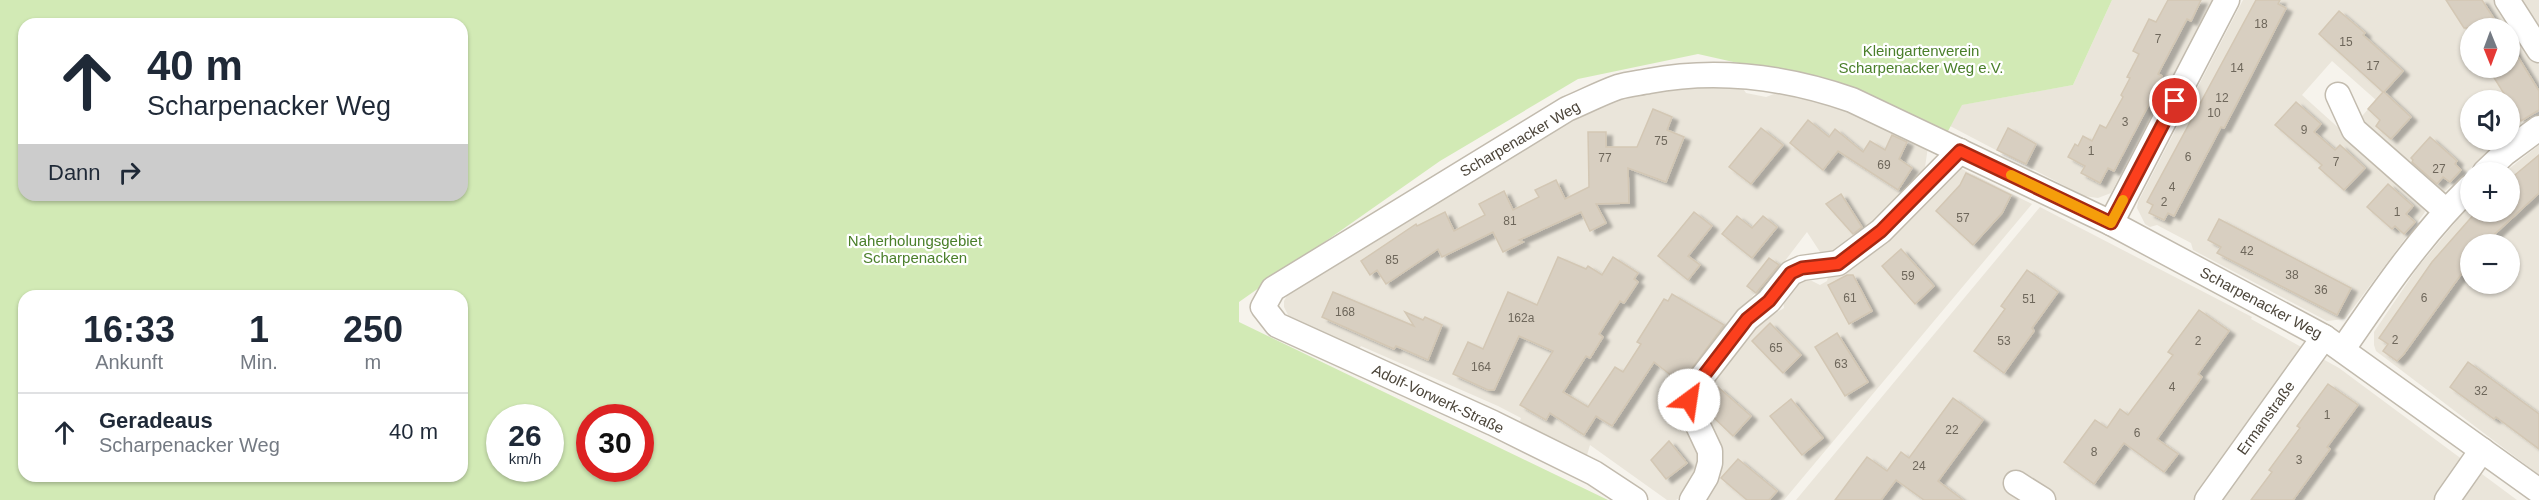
<!DOCTYPE html>
<html lang="de">
<head>
<meta charset="utf-8">
<style>
	:root { --surface:#fff; --page:#f2f2f3; --text:#1f2937; --muted:#747a83; --line:#e0e1e3 }
	body { margin:0; font-family:Arial,sans-serif; background:var(--page); color:var(--text); height:100vh; display:flex; flex-direction:column; font-size:22px; white-space:nowrap }
	* { box-sizing:border-box; margin:0 }
	p { font-size:20px; color:var(--muted) }
	.icon { flex:none; width:33px; height:33px; fill:none; stroke:currentColor; stroke-width:2; stroke-linecap:round; stroke-linejoin:round }
	.map { position:relative; flex:1; overflow:hidden }
	.panel { position:absolute; left:18px; top:290px; width:450px; height:192px; display:flex; flex-direction:column; background:var(--surface); border-radius:18px; box-shadow:0 2px 4px #0004 }
	.panel>* { flex:none }
	.banner { position:absolute; left:18px; top:18px; width:450px; height:183px; border-radius:18px; box-shadow:0 2px 4px #0004; background:#fff; color:var(--text); overflow:hidden }
	.needle { width:39px; rotate:179deg }
	.buttons { position:absolute; left:2460px; top:18px; display:grid; gap:12px }
	.buttons a { display:grid; place-items:center; width:60px; height:60px; border-radius:50%; background:var(--surface); box-shadow:0 2px 4px #0004; font-size:30px }
	.speed { position:absolute; left:486px; top:404px; display:flex; gap:12px; font-size:30px; font-weight:700; text-align:center }
	.speed>* { display:grid; place-content:center; width:78px; height:78px; border-radius:50%; background:var(--surface); box-shadow:0 2px 4px #0004; line-height:1 }
	.speed small { font-size:15px; font-weight:400 }
	.speed .limit { border:9px solid #d22; background:#fff; color:#111 }
	.pin { position:absolute; display:grid; place-items:center; width:51px; height:51px; color:#fff; margin:-26px; border:3px solid #fff; border-radius:50%; box-shadow:0 2px 6px #0007 }
	.me { position:absolute; width:66px; margin:-33px; rotate:31deg; stroke-linejoin:round; filter:drop-shadow(0 0 4px #0008) }
	.turn { display:flex; align-items:center; gap:21px; height:126px; padding:0 30px; font-size:27px }
	.turn .icon { width:78px; height:78px; stroke-width:2.5 }
	.turn b { display:block; font-size:42px; line-height:51px }
	.then { display:flex; align-items:center; height:57px; padding:0 30px; background:#0003; gap:12px; font-size:22px }
	.eta { display:flex; justify-content:space-evenly; align-items:center; height:102px; text-align:center }
	.eta b { font-size:36px; font-weight:600; line-height:42px }
	ul { padding:0; list-style:none }
	li { display:flex; align-items:center; gap:18px; height:78px; padding:0 30px; border-top:2px solid var(--line) }
	li div { flex:1 }
	li b { display:block; font-size:22px }
	li em { font-style:normal }
	.map>svg:first-child { display:block }
</style>
</head>
<body>
<div class="map">
<svg width="2539" height="500" viewBox="0 0 2539 500">
	<defs>
		<filter id="shadow"><feDropShadow dx="6" dy="4" stdDeviation="1.5" flood-color="#0004"/></filter>
	</defs>
	<rect width="100%" height="100%" fill="#f6f3ec"/>
	<g fill="#eae5da" fill-rule="evenodd">
		<polygon points="2112,0 2213,0 2111,193 2098,198 2084,196 1950,126 1961,105 2073,85"/>
		<path d="M2243 0H2499L2539 65V111L2510 132V100H2470V140H2501L2442 194 2356 123 2376 100 2332 61 2302 95 2422 203 2425 212 2345 319 2327 321 2193 250 2191 243 2157 225 2150 227 2145 224 2137 208 2138 202ZM2470 28H2510V68H2470Z"/>
		<polygon points="2517,0 2539,0 2539,36"/>
		<polygon points="1740,84 1746,93 1766,97 1782,91 1848,109 1928,147 1925,167 1910,189 1839,255 1822,255 1807,232 1759,295 1755,293 1684,385 1704,455 1686,494 1676,500 1667,500 1590,445 1587,455 1535,430 1520,421 1521,418 1498,406 1361,346 1359,349 1289,317 1284,307 1284,301 1289,292 1410,211 1594,107 1641,92 1671,86"/>
		<path d="M2539 145V475L2376 351 2374 345V332L2418 267 2470 205V212H2510V172H2505ZM2470 244H2510V284H2470Z"/>
		<polygon points="1960,168 2032,204 1784,500 1702,500 1698,400 1763,317 1771,316 1784,308 1783,300 1790,289 1802,281 1812,281 1820,285 1827,281 1828,277 1848,266 1947,175"/>
		<polygon points="2040,207 2252,317 2251,319 2339,368 2517,500 1796,500"/>
	</g>
	<path fill="#d2eab5" fill-rule="evenodd" d="M0 0H2112L2073 85 1962 105 1947 133 1809 79 1698 54 1578 79 1440 161 1239 302V322L1608 500H0ZM24 24H462V195H24ZM24 296H462V476H24ZM500 417H550V468H500ZM590 417H640V468H590Z"/>
	<g fill="#d8cfc1" stroke="#d3c7b4" stroke-width="1.5" filter="url(#shadow)">
		<polygon points="2168,0 2201,0 2191,21 2187,19 2158,74 2162,76 2160,83 2114,171 2108,168 2100,183 2081,173 2085,166 2068,157 2075,144 2078,146 2083,136 2092,141 2100,125 2106,128 2123,97 2121,95 2130,78 2127,77 2139,54 2133,51 2149,19 2156,22"/>
		<polygon points="2256,0 2280,0 2278,4 2286,8 2224,128 2221,127 2174,216 2168,213 2164,220 2149,213 2153,205 2147,202"/>
		<polygon points="2446,0 2482,0 2500,28 2464,28"/>
		<polygon points="2339,11 2365,33 2363,35 2403,71 2384,92 2411,117 2391,139 2376,126 2380,120 2368,109 2383,92 2319,34"/>
		<polygon points="2510,44 2539,91 2539,110 2521,121 2488,68 2510,68"/>
		<polygon points="2296,102 2321,124 2314,132 2335,150 2340,145 2365,168 2344,190 2319,168 2322,165 2275,125"/>
		<polygon points="1653,109 1672,117 1667,130 1684,137 1666,182 1628,168 1629,203 1596,204 1606,223 1590,231 1581,212 1519,240 1523,242 1503,252 1493,232 1442,257 1438,249 1386,284 1377,270 1370,275 1361,261 1416,224 1417,226 1445,212 1454,231 1485,215 1479,204 1504,191 1513,210 1539,197 1535,190 1556,180 1565,199 1589,187 1588,132 1606,132 1606,147 1637,147"/>
		<polygon points="1808,120 1829,137 1835,129 1863,152 1870,141 1885,150 1892,135 1907,142 1899,159 1912,168 1898,190 1838,151 1823,170 1790,143"/>
		<polygon points="1761,128 1783,145 1751,184 1729,167"/>
		<polygon points="2008,128 2036,144 2026,164 1997,150"/>
		<polygon points="2430,137 2457,161 2455,164 2461,170 2450,182 2443,177 2437,184 2412,162 2413,160 2411,158"/>
		<polygon points="2539,155 2539,193 2484,244 2470,244 2470,262 2403,355 2397,361 2383,351 2388,344 2379,338 2432,262 2476,212 2510,212 2510,179"/>
		<polygon points="1966,173 2011,195 2002,213 1973,245 1936,211 1960,185"/>
		<polygon points="2388,184 2413,206 2406,214 2415,222 2404,234 2395,226 2392,229 2367,207"/>
		<polygon points="1841,194 1862,227 1853,234 1826,204"/>
		<polygon points="1694,212 1712,226 1688,256 1700,265 1688,280 1658,256"/>
		<polygon points="1737,216 1752,228 1763,216 1777,227 1752,258 1722,234"/>
		<polygon points="2219,219 2351,288 2337,315 2217,253 2221,247 2208,240"/>
		<polygon points="1901,249 1934,286 1915,304 1882,266"/>
		<polygon points="1558,257 1586,269 1588,266 1602,275 1613,257 1638,273 1634,279 1638,282 1624,303 1620,301 1599,334 1603,337 1590,358 1586,356 1563,392 1588,407 1615,367 1623,372 1641,344 1637,342 1664,299 1668,301 1672,294 1724,325 1681,383 1654,362 1612,426 1596,416 1584,435 1550,413 1546,420 1520,405 1553,351 1519,336 1494,390 1488,390 1453,374 1468,342 1483,349 1508,292 1537,305"/>
		<polygon points="1769,258 1779,265 1756,293 1747,286"/>
		<polygon points="2027,270 2058,292 2032,328 2034,331 2004,373 1974,351 2005,309 2001,306"/>
		<polygon points="1847,275 1853,275 1872,311 1849,324 1828,285"/>
		<polygon points="1333,292 1414,326 1405,312 1423,320 1425,317 1442,325 1428,360 1396,346 1394,349 1322,317"/>
		<polygon points="2199,310 2229,331 2198,374 2202,377 2157,439 2178,454 2164,472 2124,443 2094,484 2064,462 2095,420 2107,428 2120,409 2128,415 2173,355 2168,352"/>
		<polygon points="1770,323 1801,355 1783,373 1752,341"/>
		<polygon points="1837,333 1868,382 1845,396 1815,347"/>
		<polygon points="2468,362 2539,414 2539,449 2496,417 2494,419 2450,387"/>
		<polygon points="2328,384 2358,405 2327,447 2330,449 2293,500 2251,500 2272,472 2269,470 2300,428 2297,426"/>
		<polygon points="1718,387 1751,416 1733,436 1706,410 1704,402"/>
		<polygon points="1953,398 1983,420 1938,481 1963,500 1924,500 1896,480 1881,500 1835,500 1867,457 1887,471 1901,452 1909,458"/>
		<polygon points="1791,399 1823,438 1802,455 1770,416"/>
		<polygon points="1669,441 1687,463 1666,479 1651,460"/>
		<polygon points="1738,459 1777,491 1769,500 1747,500 1721,478"/>
	</g>
	<g fill="none" stroke-linecap="round" stroke-linejoin="round">
		<defs>
			<g id="minor">
				<polyline points="2507,0 2539,50"/>
				<polyline points="2338,95 2354,130 2446,211"/>
				<polyline points="2485,172 2505,153 2539,128"/>
				<polyline points="2111,223 2227,0"/>
				<path d="M2343 349C2382 292 2421 235 2470 187"/>
				<polyline points="2016,483 2043,500"/>
				<path d="M1635 500 1594 473 1493 423 1277 325 1263 307 1273 289 1567 109C1584 102 1601 93 1618 87 1628 84 1639 83 1649 81 1718 68 1786 77 1852 100L2111 223 2324 337 2539 491"/>
				<polyline points="1692,500 1706,477 1710,463 1710,451 1693,415 1689,400 1695,386 1747,319 1769,301 1791,273 1802,268 1838,263 1881,231 1960,151"/>
				<polyline points="2207,500 2324,337"/>
				<polyline points="2447,500 2482,450"/>
			</g>
		</defs>
		<use href="#minor" stroke="#c2bbae" stroke-width="27"/>
		<use href="#minor" stroke="#fff" stroke-width="24"/>
	</g>
	<g fill="none" stroke-linecap="round" stroke-linejoin="round">
		<defs>
			<polyline id="route" points="1689,400 1695,387 1747,319 1769,301 1791,273 1802,268 1838,264 1881,231 1960,151 2111,223 2175,101"/>
		</defs>
		<use href="#route" stroke="#a42913" stroke-width="15"/>
		<use href="#route" stroke="#fc3f1d" stroke-width="10"/>
		<polyline stroke="#f59e0b" stroke-width="10" points="2011,175 2111,223 2123,200"/>
	</g>
	<g text-anchor="middle" stroke-width="4.5" stroke-linejoin="round" paint-order="stroke">
		<g font-size="12" fill="#6e675b">
			<text x="2261" y="28">18</text>
			<text x="2158" y="43">7</text>
			<text x="2346" y="46">15</text>
			<text x="2373" y="70">17</text>
			<text x="2237" y="72">14</text>
			<text x="2222" y="102">12</text>
			<text x="2214" y="117">10</text>
			<text x="2125" y="126">3</text>
			<text x="2304" y="134">9</text>
			<text x="1661" y="145">75</text>
			<text x="2091" y="155">1</text>
			<text x="2188" y="161">6</text>
			<text x="1605" y="162">77</text>
			<text x="2336" y="166">7</text>
			<text x="1884" y="169">69</text>
			<text x="2439" y="173">27</text>
			<text x="2172" y="191">4</text>
			<text x="2164" y="206">2</text>
			<text x="2397" y="216">1</text>
			<text x="1963" y="222">57</text>
			<text x="1510" y="225">81</text>
			<text x="2247" y="255">42</text>
			<text x="1392" y="264">85</text>
			<text x="2292" y="279">38</text>
			<text x="1908" y="280">59</text>
			<text x="2321" y="294">36</text>
			<text x="1850" y="302">61</text>
			<text x="2424" y="302">6</text>
			<text x="2029" y="303">51</text>
			<text x="1345" y="316">168</text>
			<text x="1521" y="322">162a</text>
			<text x="2395" y="344">2</text>
			<text x="2004" y="345">53</text>
			<text x="2198" y="345">2</text>
			<text x="1776" y="352">65</text>
			<text x="1841" y="368">63</text>
			<text x="1481" y="371">164</text>
			<text x="2172" y="391">4</text>
			<text x="2481" y="395">32</text>
			<text x="2327" y="419">1</text>
			<text x="1952" y="434">22</text>
			<text x="2137" y="437">6</text>
			<text x="2094" y="456">8</text>
			<text x="2299" y="464">3</text>
			<text x="1919" y="470">24</text>
		</g>
		<g font-size="15" fill="#4a7f2a" stroke="#fff">
			<text x="1921" y="56">Kleingartenverein<tspan x="1921" dy="17">Scharpenacker Weg e.V.</tspan></text>
			<text x="915" y="246">Naherholungsgebiet<tspan x="915" dy="17">Scharpenacken</tspan></text>
		</g>
		<g font-size="15" fill="#4b4439" stroke="#fff">
			<text transform="translate(1520 139) rotate(-30)" y="5">Scharpenacker Weg</text>
			<text transform="translate(2261 303) rotate(28)" y="5">Scharpenacker Weg</text>
			<text transform="translate(1438 399) rotate(25)" y="5">Adolf-Vorwerk-Straße</text>
			<text transform="translate(2266 418) rotate(-54)" y="5">Ermanstraße</text>
		</g>
	</g>
</svg>
<div class="buttons">
<a><svg class="needle" viewBox="-14 -14 28 28"><path d="M0-13l5 13h-10z" fill="#e53935"/><path d="M0 13l5-13h-10z" fill="#747a83"/></svg></a>
<a><svg class="icon" aria-label="sound" viewBox="0 0 24 24"><path d="M4 9h4l5-4v14l-5-4H4zM17 9q2 3 0 6"/></svg></a>
<a>+</a>
<a>−</a>
</div>
<div class="speed"><div>26<small>km/h</small></div><div class="limit">30</div></div>
<div class="pin" style="left:2175px;top:101px;background:#d93025"><svg class="icon" aria-label="arrive" viewBox="0 0 24 24"><path d="M6 21V4h12l-3 4 3 4H6"/></svg></div>
<svg class="me" style="left:1689px;top:400px" viewBox="-20 -20 40 40"><circle r="19" fill="#fff"/><path d="M0-13L10 11 0 6-10 11z" fill="#fc3f1d"/></svg>
<div class="banner">
<div class="turn"><svg class="icon" aria-label="ahead" viewBox="0 0 24 24"><path d="M12 20V5M6 11l6-6 6 6"/></svg><div><b>40 m</b>Scharpenacker Weg</div></div>
<div class="then">Dann<svg class="icon" aria-label="right" viewBox="0 0 24 24"><path d="M7 20v-9h11M14 6l5 5-5 5"/></svg></div>
</div>
<section class="panel">
<div class="eta">
<div><b>16:33</b><p>Ankunft</p></div>
<div><b>1</b><p>Min.</p></div>
<div><b>250</b><p>m</p></div>
</div>
<ul>
<li><svg class="icon" aria-label="ahead" viewBox="0 0 24 24"><path d="M12 20V5M6 11l6-6 6 6"/></svg><div><b>Geradeaus</b><p>Scharpenacker Weg</p></div><em>40 m</em></li>
</ul>
</section>
</div>
</body>
</html>
